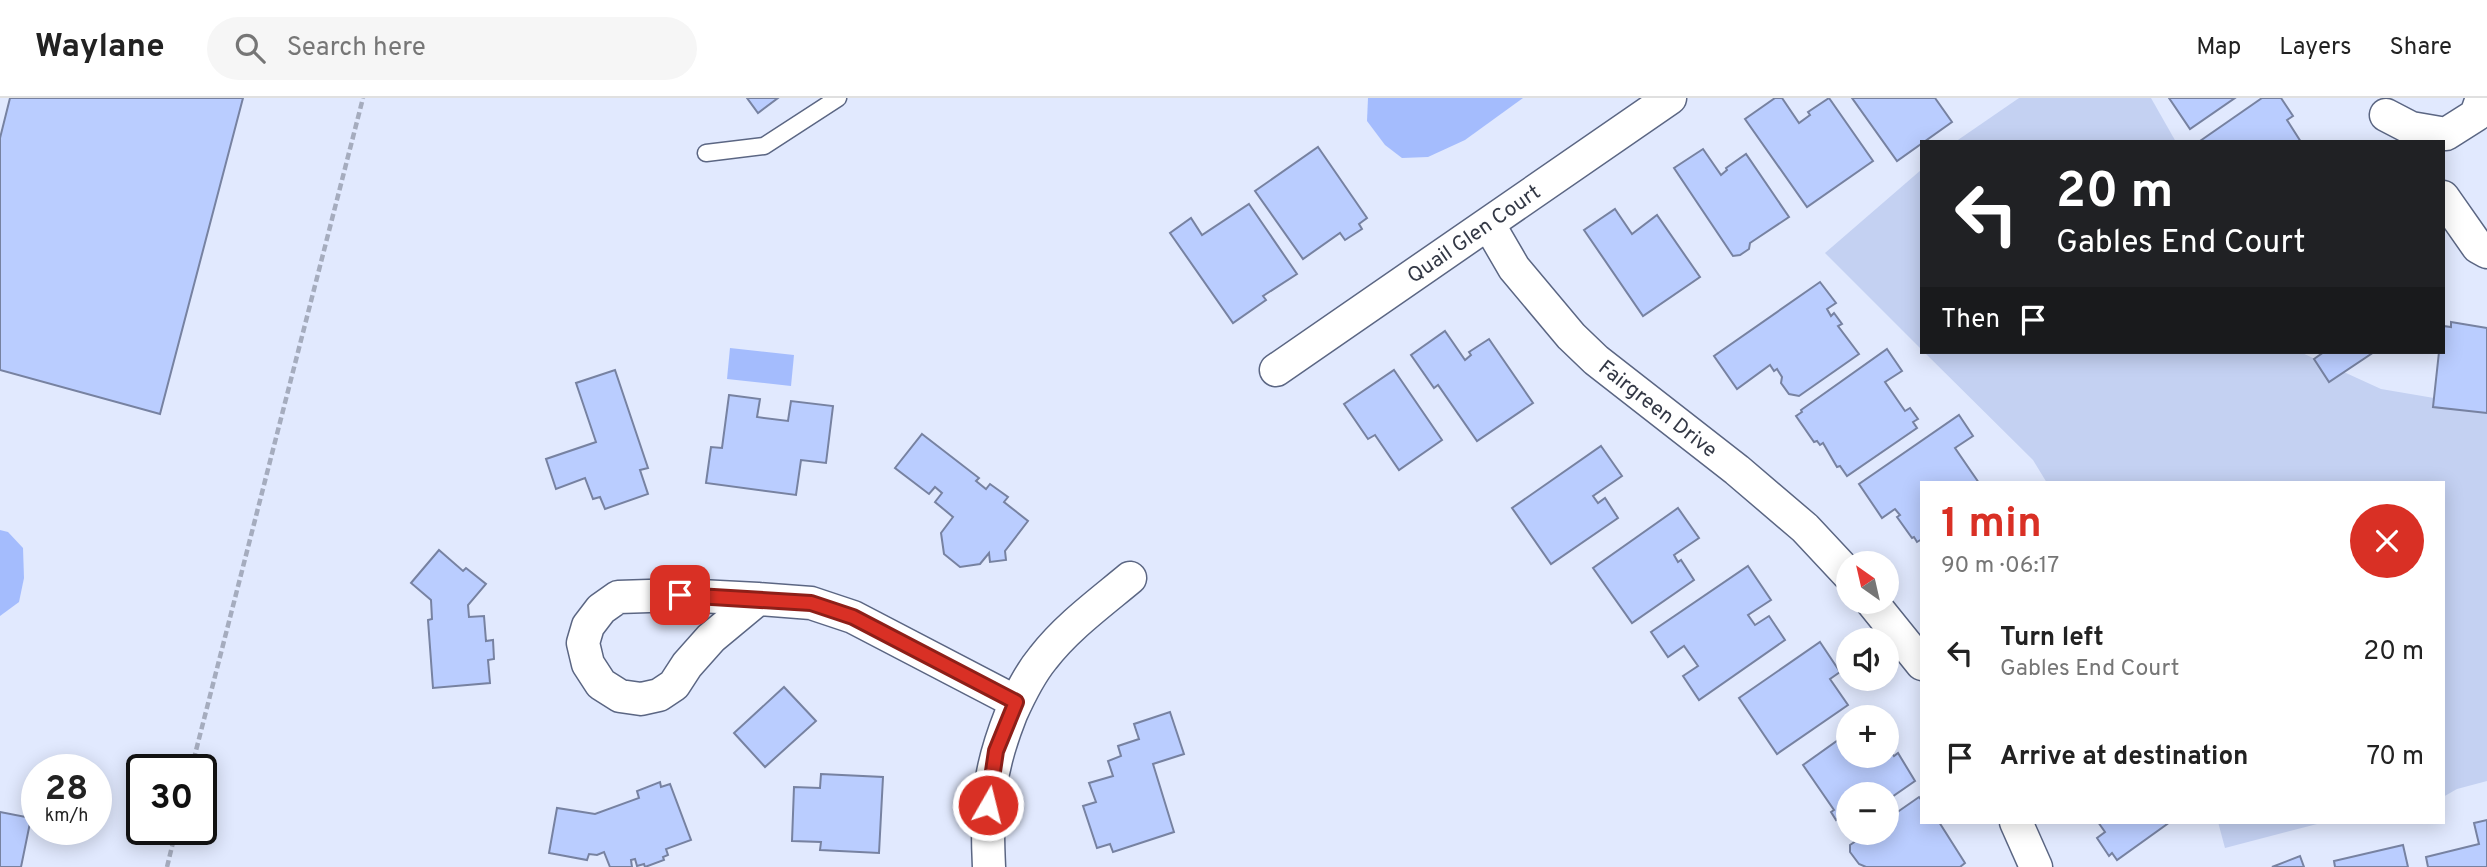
<!DOCTYPE html>
<html lang="en">
<head>
<meta charset="utf-8">
<style>
	:root { --surface:#fff; --page:#f6f6f6; --text:#222; --muted:#767676; --line:#e0e0e0; --accent:#d93025 }
	body { margin:0; font-family:Overpass,sans-serif; background:var(--page); color:var(--text); height:100vh; display:flex; flex-direction:column; font-size:26px; white-space:nowrap }
	* { box-sizing:border-box; margin:0 }
	p { font-size:23px; color:var(--muted) }
	.icon { flex:none; width:38px; height:38px; fill:none; stroke:currentColor; stroke-width:2; stroke-linecap:round; stroke-linejoin:round }
	.map { position:relative; flex:1; overflow:hidden }
	.drawer { position:absolute; left:1920px; top:383px; width:525px; height:343px; display:flex; flex-direction:column; background:var(--surface); border-radius:0px; box-shadow:0 4px 18px #0003 }
	.drawer>* { flex:none }
	.banner { position:absolute; left:1920px; top:42px; width:525px; height:214px; border-radius:0px; box-shadow:0 4px 18px #0003; background:#202124; color:#fff; overflow:hidden }
	.needle { width:46px; rotate:326deg }
	.fabs { position:absolute; left:1836px; top:453px; display:grid; gap:14px }
	.fabs a { display:grid; place-items:center; width:63px; height:63px; border-radius:50%; background:var(--surface); box-shadow:0 4px 18px #0003; font-size:35px }
	.speed { position:absolute; left:21px; top:656px; display:flex; gap:14px; font-size:35px; font-weight:700; text-align:center }
	.speed>* { display:grid; place-content:center; width:91px; height:91px; border-radius:50%; background:var(--surface); box-shadow:0 4px 18px #0003; line-height:1 }
	.speed small { font-size:18px; font-weight:400 }
	.speed .limit { border:4px solid #111; border-radius:10px; background:#fff; color:#111 }
	.pin { position:absolute; display:grid; place-items:center; width:60px; height:60px; color:#fff; margin:-30px; border-radius:14px; box-shadow:0 4px 10px #0006 }
	.me { position:absolute; width:77px; margin:-38px; rotate:8deg; stroke-linejoin:round; filter:drop-shadow(0 0 5px #0008) }
	.turn { display:flex; align-items:center; gap:24px; height:147px; padding:0 21px; font-size:32px }
	.turn .icon { width:91px; height:91px; stroke-width:2.5 }
	.turn b { display:block; font-size:49px; line-height:60px }
	.then { display:flex; align-items:center; height:66px; padding:0 21px; background:#0003; gap:14px; font-size:26px }
	.round { display:grid; place-items:center; flex:none; width:74px; height:74px; border-radius:37px; background:var(--page) }
	.head { display:flex; align-items:center; justify-content:space-between; height:119px; padding:0 21px }
	h1 { font-size:42px; font-weight:700; line-height:52px; color:var(--accent) }
	ul { padding:0; list-style:none }
	li { display:flex; align-items:center; gap:21px; height:105px; padding:0 21px }
	li div { flex:1 }
	li b { display:block; font-size:26px }
	li em { font-style:normal }
	header { display:flex; align-items:center; gap:42px; box-sizing:border-box; height:98px; padding:0 35px; background:var(--surface); border-bottom:2px solid var(--line) }
	header strong { font-size:33px }
	nav { display:flex; gap:38px; margin-inline-start:auto; font-size:24px }
	.search { width:490px; height:63px; background:var(--page); display:flex; align-items:center; gap:18px; box-sizing:border-box; padding:0 24px; border-radius:38px; color:var(--muted); font-size:26px }
	.map>svg:first-child { display:block }
</style>
</head>
<body>
<header>
<strong>Waylane</strong>
<div class="search"><svg class="icon" aria-label="search" viewBox="0 0 24 24"><circle cx="10" cy="10" r="6"/><path d="M15 15l6 6"/></svg>Search here</div>
<nav><a>Map</a><a>Layers</a><a>Share</a></nav>
</header>
<div class="map">
<svg width="2487" height="769" viewBox="0 0 2487 769">
	<rect width="100%" height="100%" fill="#e1e9fe"/>
	<g fill="#c4d1f2">
		<polygon points="2019,0 2151,0 2176,44 1955,44"/>
		<polygon points="1921,72 1921,251 1825,155"/>
		<polygon points="1924,254 2300,254 2381,291 2487,309 2487,683 2457,691 2443,699 2443,385 2047,385 2033,362"/>
		<polygon points="2218,724 2321,724 2321,725 2225,750"/>
	</g>
	<g fill="#a4bcfd">
		<polygon points="1368,0 1523,0 1465,42 1428,59 1402,60 1385,47 1367,23"/>
		<polygon points="730,250 794,257 791,288 727,281"/>
		<polygon points="0,432 8,434 23,450 24,480 19,504 0,518"/>
	</g>
	<g fill="#bacdff" stroke="#7782a1" stroke-width="2">
		<polygon points="10,0 243,0 160,316 0,272 0,40"/>
		<polygon points="747,0 778,0 758,15"/>
		<polygon points="1775,0 1782,0 1799,25 1810,17 1808,14 1829,0 1873,63 1807,109 1745,21"/>
		<polygon points="1852,0 1935,0 1952,24 1897,63"/>
		<polygon points="2169,0 2235,0 2190,31"/>
		<polygon points="2262,0 2281,0 2293,18 2287,22 2301,44 2200,43"/>
		<polygon points="1318,49 1367,120 1359,126 1362,131 1345,142 1340,135 1303,161 1255,93"/>
		<polygon points="1703,51 1721,77 1727,72 1726,70 1746,56 1789,119 1750,145 1749,151 1740,157 1733,158 1674,70"/>
		<polygon points="1249,106 1297,176 1263,198 1266,202 1233,225 1170,135 1191,120 1202,137"/>
		<polygon points="1615,111 1632,136 1657,117 1700,179 1643,218 1584,132"/>
		<polygon points="1820,184 1836,205 1827,211 1831,218 1834,215 1842,226 1838,228 1859,256 1799,298 1789,296 1781,285 1782,279 1777,271 1774,273 1770,267 1737,291 1714,258"/>
		<polygon points="2451,224 2487,230 2487,315 2433,309 2439,254 2443,254 2443,228 2451,229"/>
		<polygon points="1445,233 1465,262 1471,257 1469,254 1489,241 1533,305 1477,343 1438,287 1434,290 1411,257"/>
		<polygon points="1887,251 1902,273 1885,284 1905,313 1910,310 1918,321 1913,324 1917,330 1847,378 1840,368 1837,369 1823,345 1820,347 1817,343 1814,344 1796,318 1802,314 1801,312"/>
		<polygon points="2324,254 2374,254 2329,284 2314,261"/>
		<polygon points="615,272 648,370 640,372 648,396 605,411 600,399 593,401 585,380 556,391 546,361 596,344 576,285"/>
		<polygon points="1394,272 1442,342 1399,372 1375,337 1368,341 1344,306"/>
		<polygon points="729,297 760,301 757,319 788,323 791,303 833,308 826,365 801,362 796,397 706,385 711,349 722,350"/>
		<polygon points="1959,317 1973,338 1955,350 1979,385 1922,385 1922,441 1917,444 1914,439 1912,440 1897,419 1900,417 1895,411 1882,420 1859,386"/>
		<polygon points="922,336 979,380 976,383 986,391 990,386 1008,399 1004,404 1028,423 1005,453 1006,462 990,464 989,455 980,466 960,469 944,456 941,435 953,419 935,404 942,395 935,389 929,396 895,370"/>
		<polygon points="1601,348 1622,378 1593,398 1598,405 1605,400 1618,420 1551,466 1512,410"/>
		<polygon points="1678,410 1699,440 1674,457 1678,464 1681,462 1694,482 1632,525 1593,470"/>
		<polygon points="439,452 463,473 466,470 486,486 468,507 469,519 484,518 486,543 493,542 494,561 488,562 490,585 433,590 428,522 432,521 431,502 411,485"/>
		<polygon points="1748,468 1771,502 1748,517 1755,527 1769,518 1785,542 1699,602 1683,578 1698,568 1684,548 1668,559 1651,534"/>
		<polygon points="1820,544 1840,574 1830,581 1848,607 1777,656 1739,600"/>
		<polygon points="784,589 816,623 765,669 734,635"/>
		<polygon points="1170,614 1184,656 1153,666 1174,734 1113,754 1110,746 1097,750 1083,708 1096,704 1089,685 1113,678 1108,663 1121,658 1118,648 1139,641 1134,626"/>
		<polygon points="1848,635 1848,658 1886,658 1886,647 1894,658 1898,655 1915,683 1886,703 1886,696 1848,696 1847,730 1840,719 1836,722 1831,714 1834,712 1803,667"/>
		<polygon points="821,676 883,679 879,755 820,752 821,744 792,743 794,689 820,690"/>
		<polygon points="660,684 661,689 670,686 691,742 666,751 668,757 663,759 664,762 645,769 644,766 637,768 635,761 631,762 632,769 610,769 604,754 597,757 589,756 587,762 549,755 557,710 595,716 639,700 637,693"/>
		<polygon points="1919,699 1922,703 1922,724 1939,724 1965,765 1960,769 1866,769 1859,766 1850,754 1850,747 1868,735 1886,735 1886,722"/>
		<polygon points="0,714 31,720 21,769 0,769"/>
		<polygon points="2487,722 2487,769 2428,769 2426,759 2479,746 2474,725"/>
		<polygon points="2098,724 2170,724 2117,762 2112,755 2109,758 2097,740 2105,734"/>
		<polygon points="2403,747 2408,769 2335,769 2334,763"/>
		<polygon points="2300,758 2304,769 2272,769"/>
	</g>
	<g fill="none" stroke-linecap="round" stroke-linejoin="round">
		<defs>
			<polyline id="service" points="706,55 764,48 838,0"/>
			<g id="minor">
				<polyline points="2386,17 2411,30 2446,36 2476,17 2482,0"/>
				<polyline points="2443,99 2478,149 2487,154"/>
				<path id="s1" d="M1489 127 1514 170 1571 238 1596 262 1737 372 1805 430 1848 476"/>
				<path id="s2" d="M1276 272 1670 0"/>
				<polyline points="758,501 711,540 687,567 674,587 659,597 641,601 620,598 601,586 588,566 583,545 588,528 601,511 618,499 680,497 758,501 811,505 853,519 1016,604"/>
				<polyline points="1872,504 1922,566"/>
				<polyline points="2016,724 2036,769"/>
				<path d="M989 769C986 707 988 674 1011 616 1020 596 1029 577 1043 560 1067 529 1100 505 1130 480"/>
			</g>
		</defs>
		<use href="#service" stroke="#5b6683" stroke-width="19"/>
		<use href="#minor" stroke="#5b6683" stroke-width="35"/>
		<g stroke="#a5acbe" stroke-width="4.5" stroke-dasharray="7 3.5" stroke-linecap="butt">
			<polyline points="191,672 363,0"/>
			<polyline points="167,769 176,732"/>
		</g>
		<use href="#service" stroke="#fff" stroke-width="16"/>
		<use href="#minor" stroke="#fff" stroke-width="32"/>
	</g>
	<g fill="none" stroke-linecap="round" stroke-linejoin="round">
		<defs>
			<polyline id="route" points="680,497 811,505 853,519 1016,604 996,653 988,707"/>
		</defs>
		<use href="#route" stroke="#8d1f18" stroke-width="18"/>
		<use href="#route" stroke="#d93025" stroke-width="12"/>
	</g>
	<g text-anchor="middle" stroke-width="6" stroke-linejoin="round" paint-order="stroke">
		<g font-size="21" fill="#333845" stroke="#fff">
			<text dy="7" stroke="none"><textPath href="#s2" startOffset="240">Quail Glen Court</textPath></text>
			<text dy="7" stroke="none"><textPath href="#s1" startOffset="252">Fairgreen Drive</textPath></text>
		</g>
	</g>
</svg>
<div class="fabs">
<a><svg class="needle" viewBox="-14 -14 28 28"><path d="M0-13l5 13h-10z" fill="#e53935"/><path d="M0 13l5-13h-10z" fill="#767676"/></svg></a>
<a><svg class="icon" aria-label="sound" viewBox="0 0 24 24"><path d="M4 9h4l5-4v14l-5-4H4zM17 9q2 3 0 6"/></svg></a>
<a>+</a>
<a>−</a>
</div>
<div class="speed"><div>28<small>km/h</small></div><div class="limit">30</div></div>
<div class="pin" style="left:680px;top:497px;background:#d93025"><svg class="icon" aria-label="arrive" viewBox="0 0 24 24"><path d="M6 21V4h12l-3 4 3 4H6"/></svg></div>
<svg class="me" style="left:988px;top:707px" viewBox="-20 -20 40 40"><circle r="17" fill="#d93025" stroke="#fff" stroke-width="3"/><path d="M0-11L8 9 0 5-8 9z" fill="#fff"/></svg>
<div class="banner">
<div class="turn"><svg class="icon" aria-label="left" viewBox="0 0 24 24"><path d="M17 20v-9H6M10 6l-5 5 5 5"/></svg><div><b>20 m</b>Gables End Court</div></div>
<div class="then">Then<svg class="icon" aria-label="arrive" viewBox="0 0 24 24"><path d="M6 21V4h12l-3 4 3 4H6"/></svg></div>
</div>
<section class="drawer">
<div class="head"><div><h1>1 min</h1><p>90 m · 06:17</p></div><a class="round" style="background:#d93025;color:#fff"><svg class="icon" aria-label="close" viewBox="0 0 24 24"><path d="M6 6l12 12M18 6L6 18"/></svg></a></div>
<ul>
<li><svg class="icon" aria-label="left" viewBox="0 0 24 24"><path d="M17 20v-9H6M10 6l-5 5 5 5"/></svg><div><b>Turn left</b><p>Gables End Court</p></div><em>20 m</em></li>
<li><svg class="icon" aria-label="arrive" viewBox="0 0 24 24"><path d="M6 21V4h12l-3 4 3 4H6"/></svg><div><b>Arrive at destination</b></div><em>70 m</em></li>
</ul>
</section>
</div>
</body>
</html>
